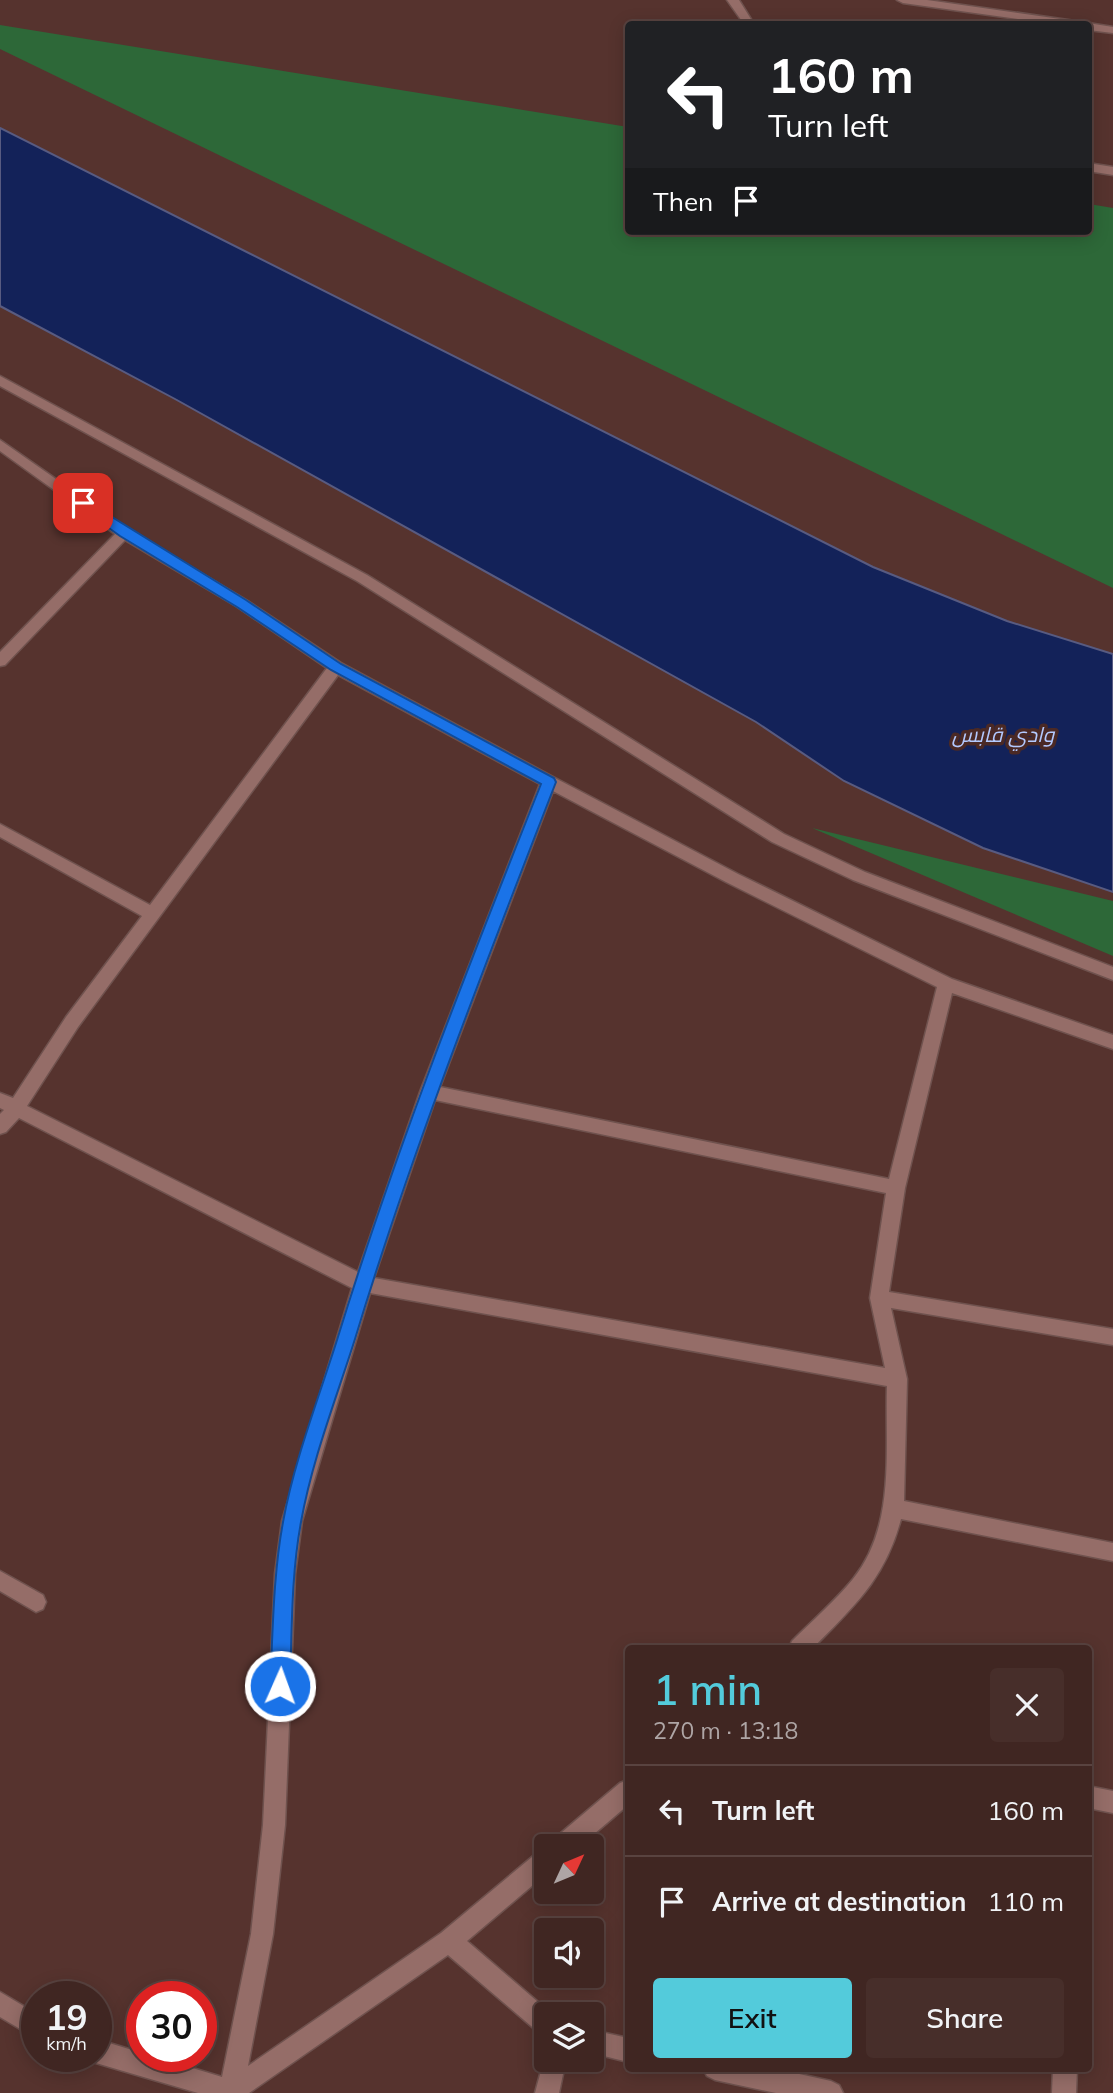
<!DOCTYPE html>
<html lang="en">
<head>
<meta charset="utf-8">
<style>
	:root { --surface:#402622; --page:#472e2a; --text:#f1f3f6; --muted:#aea5a5; --line:#594340; --accent:#53cbdb }
	body { margin:0; font-family:Mulish,Cairo,sans-serif; background:var(--page); color:var(--text); height:100vh; display:flex; flex-direction:column; font-size:26px; white-space:nowrap }
	* { box-sizing:border-box; margin:0 }
	p { font-size:23px; color:var(--muted) }
	.icon { flex:none; width:38px; height:38px; fill:none; stroke:currentColor; stroke-width:2; stroke-linecap:round; stroke-linejoin:round }
	.map { position:relative; flex:1; overflow:hidden }
	.drawer { position:absolute; left:625px; top:1645px; width:467px; height:427px; display:flex; flex-direction:column; background:var(--surface); border-radius:7px; box-shadow:0 4px 18px #0003,0 0 0 2px var(--line) }
	.drawer>* { flex:none }
	.top-card { position:absolute; left:625px; top:21px; width:467px; height:214px; border-radius:7px; box-shadow:0 4px 18px #0003,0 0 0 2px var(--line); background:#202124; color:#fff; overflow:hidden }
	.needle { width:46px; rotate:46deg }
	.controls { position:absolute; left:534px; top:1834px; display:grid; gap:14px }
	.controls a { display:grid; place-items:center; width:70px; height:70px; border-radius:7px; background:var(--surface); box-shadow:0 4px 18px #0003,0 0 0 2px var(--line); font-size:35px }
	.speed { position:absolute; left:21px; top:1981px; display:flex; gap:14px; font-size:35px; font-weight:700; text-align:center }
	.speed>* { display:grid; place-content:center; width:91px; height:91px; border-radius:50%; background:var(--surface); box-shadow:0 4px 18px #0003,0 0 0 2px var(--line); line-height:1 }
	.speed small { font-size:18px; font-weight:400 }
	.speed .limit { border:10px solid #d22; background:#fff; color:#111 }
	.pin { position:absolute; display:grid; place-items:center; width:60px; height:60px; color:#fff; margin:-30px; border-radius:14px; box-shadow:0 4px 10px #0006 }
	.me { position:absolute; width:77px; margin:-38px; rotate:2deg; stroke-linejoin:round; filter:drop-shadow(0 0 5px #0008) }
	.turn { display:flex; align-items:center; gap:24px; height:147px; padding:0 28px; font-size:32px }
	.turn .icon { width:91px; height:91px; stroke-width:2.5 }
	.turn b { display:block; font-size:49px; line-height:60px }
	.then { display:flex; align-items:center; height:66px; padding:0 28px; background:#0003; gap:14px; font-size:26px }
	.round { display:grid; place-items:center; flex:none; width:74px; height:74px; border-radius:7px; background:var(--page) }
	.head { display:flex; align-items:center; justify-content:space-between; height:119px; padding:0 28px }
	h1 { font-size:42px; font-weight:600; line-height:52px; color:var(--accent) }
	.action { display:flex; gap:14px; margin-top:auto; padding:14px 28px }
	.action a { flex:1; height:80px; border-radius:7px; background:var(--accent); color:#111; font-size:28px; font-weight:600; line-height:80px; text-align:center }
	.action a+a { background:var(--page); color:var(--text) }
	ul { padding:0; list-style:none }
	li { display:flex; align-items:center; gap:21px; height:91px; padding:0 28px; border-top:2px solid var(--line) }
	li div { flex:1 }
	li b { display:block; font-size:26px }
	li em { font-style:normal }
	.map>svg:first-child { display:block }
</style>
</head>
<body>
<div class="map">
<svg width="1113" height="2093" viewBox="0 0 1113 2093">
	<rect width="100%" height="100%" fill="#56332e"/>
	<g fill="#2d6838">
		<polygon points="0,25 628,127 628,231 1088,231 1089,204 1113,208 1113,588 0,49"/>
		<polygon points="812,828 1113,901 1113,956"/>
	</g>
	<polygon fill="#132259" stroke="#585b81" stroke-width="2" points="0,128 873,567 1007,621 1113,654 1113,892 983,848 844,781 756,722 175,399 0,306"/>
	<g fill="none" stroke-linecap="round" stroke-linejoin="round">
		<defs>
			<g id="minor">
				<polygon points="727,0 739,0 754,24 744,24"/>
				<polygon points="897,0 927,0 1075,21 1081,24 1054,24 903,3"/>
				<polygon points="1088,23 1113,27 1113,33 1088,30 1088,24 1083,24"/>
				<polygon points="1088,163 1113,167 1113,175 1088,171"/>
				<polygon points="0,376 367,575 784,834 865,872 1113,967 1113,980 853,880 772,842 357,581 0,386"/>
				<path d="M0 440 129 530 246 600 341 663 555 778 738 874 952 979 1113 1035V1049L952 993 905 1188 889 1292 1113 1329V1345L891 1308 907 1379 904 1501 1113 1543V1561L901 1519C885 1579 855 1605 813 1648H789L792 1641C812 1621 835 1601 853 1579 896 1526 885 1450 887 1386L370 1293 302 1521 295 1574 285 1825 273 1934 248 2066 441 1933 538 1852 546 1849V1874L467 1941 552 2014H546V2036L538 2032 448 1955 249 2093H198L96 2063 86 2056H96V2039L142 2053V2056H153L222 2077 251 1934 263 1825 275 1574 282 1521 352 1288 19 1118 6 1132 0 1134V1114L4 1110 0 1108V1093L13 1098 66 1017 142 916 0 837V824L150 905 327 668 236 606 125 540 5 665 0 666V652L115 534 0 451ZM338 675 540 784 420 1092 358 1272 27 1106 78 1027ZM553 791 726 882 937 987 889 1179 440 1087ZM435 1100 886 1193 870 1298 885 1368 374 1278Z"/>
				<polygon points="0,1571 43,1595 46,1602 43,1609 36,1612 0,1591"/>
				<polygon points="628,1780 628,1805 580,1846 552,1846 555,1838 620,1783"/>
				<polygon points="1088,1786 1113,1791 1113,1813 1088,1808"/>
				<polygon points="0,1992 37,2014 37,2039 0,2017"/>
				<polygon points="592,2030 628,2038 628,2062 592,2053"/>
				<polygon points="546,2052 546,2060 566,2060 559,2093 535,2093"/>
				<polygon points="703,2068 772,2068 831,2081 839,2085 843,2093 776,2093 715,2080 707,2076"/>
				<polygon points="1053,2068 1077,2068 1076,2093 1052,2093"/>
			</g>
		</defs>
		<use href="#minor" stroke="#6f524e" stroke-width="3"/>
		<use href="#minor" fill="#956d68" fill-rule="evenodd"/>
	</g>
	<path fill="#1a73e8" stroke="#114b97" stroke-width="2" d="M83 499 246 600 341 664 554 778 556 782C485 966 412 1150 355 1339 336 1399 312 1460 301 1522 291 1576 292 1631 290 1686L287 1692 280 1695 273 1692 270 1686C273 1631 273 1576 283 1522 294 1461 318 1400 337 1340 395 1151 468 967 541 784L331 670 237 607 120 536 78 506V501Z"/>
	<g text-anchor="middle" stroke-width="7" stroke-linejoin="round" paint-order="stroke">
		<g font-size="21" font-style="italic" fill="#b3c9fe" stroke="#4a2925">
			<text x="1003" y="742">وادي قابس</text>
		</g>
	</g>
</svg>
<div class="controls">
<a><svg class="needle" viewBox="-14 -14 28 28"><path d="M0-13l5 13h-10z" fill="#e53935"/><path d="M0 13l5-13h-10z" fill="#aea5a5"/></svg></a>
<a><svg class="icon" aria-label="sound" viewBox="0 0 24 24"><path d="M4 9h4l5-4v14l-5-4H4zM17 9q2 3 0 6"/></svg></a>
<a><svg class="icon" aria-label="layers" viewBox="0 0 24 24"><path d="M12 4l9 5-9 5-9-5zM3 14l9 5 9-5"/></svg></a>
</div>
<div class="speed"><div>19<small>km/h</small></div><div class="limit">30</div></div>
<div class="pin" style="left:83px;top:503px;background:#d93025"><svg class="icon" aria-label="arrive" viewBox="0 0 24 24"><path d="M6 21V4h12l-3 4 3 4H6"/></svg></div>
<svg class="me" style="left:280px;top:1686px" viewBox="-20 -20 40 40"><circle r="17" fill="#1a73e8" stroke="#fff" stroke-width="3"/><path d="M0-11L8 9 0 5-8 9z" fill="#fff"/></svg>
<div class="top-card">
<div class="turn"><svg class="icon" aria-label="left" viewBox="0 0 24 24"><path d="M17 20v-9H6M10 6l-5 5 5 5"/></svg><div><b>160 m</b>Turn left</div></div>
<div class="then">Then<svg class="icon" aria-label="arrive" viewBox="0 0 24 24"><path d="M6 21V4h12l-3 4 3 4H6"/></svg></div>
</div>
<section class="drawer">
<div class="head"><div><h1>1 min</h1><p>270 m · 13:18</p></div><a class="round"><svg class="icon" aria-label="close" viewBox="0 0 24 24"><path d="M6 6l12 12M18 6L6 18"/></svg></a></div>
<ul>
<li><svg class="icon" aria-label="left" viewBox="0 0 24 24"><path d="M17 20v-9H6M10 6l-5 5 5 5"/></svg><div><b>Turn left</b></div><em>160 m</em></li>
<li><svg class="icon" aria-label="arrive" viewBox="0 0 24 24"><path d="M6 21V4h12l-3 4 3 4H6"/></svg><div><b>Arrive at destination</b></div><em>110 m</em></li>
</ul>
<div class="action"><a>Exit</a><a>Share</a></div>
</section>
</div>
</body>
</html>
